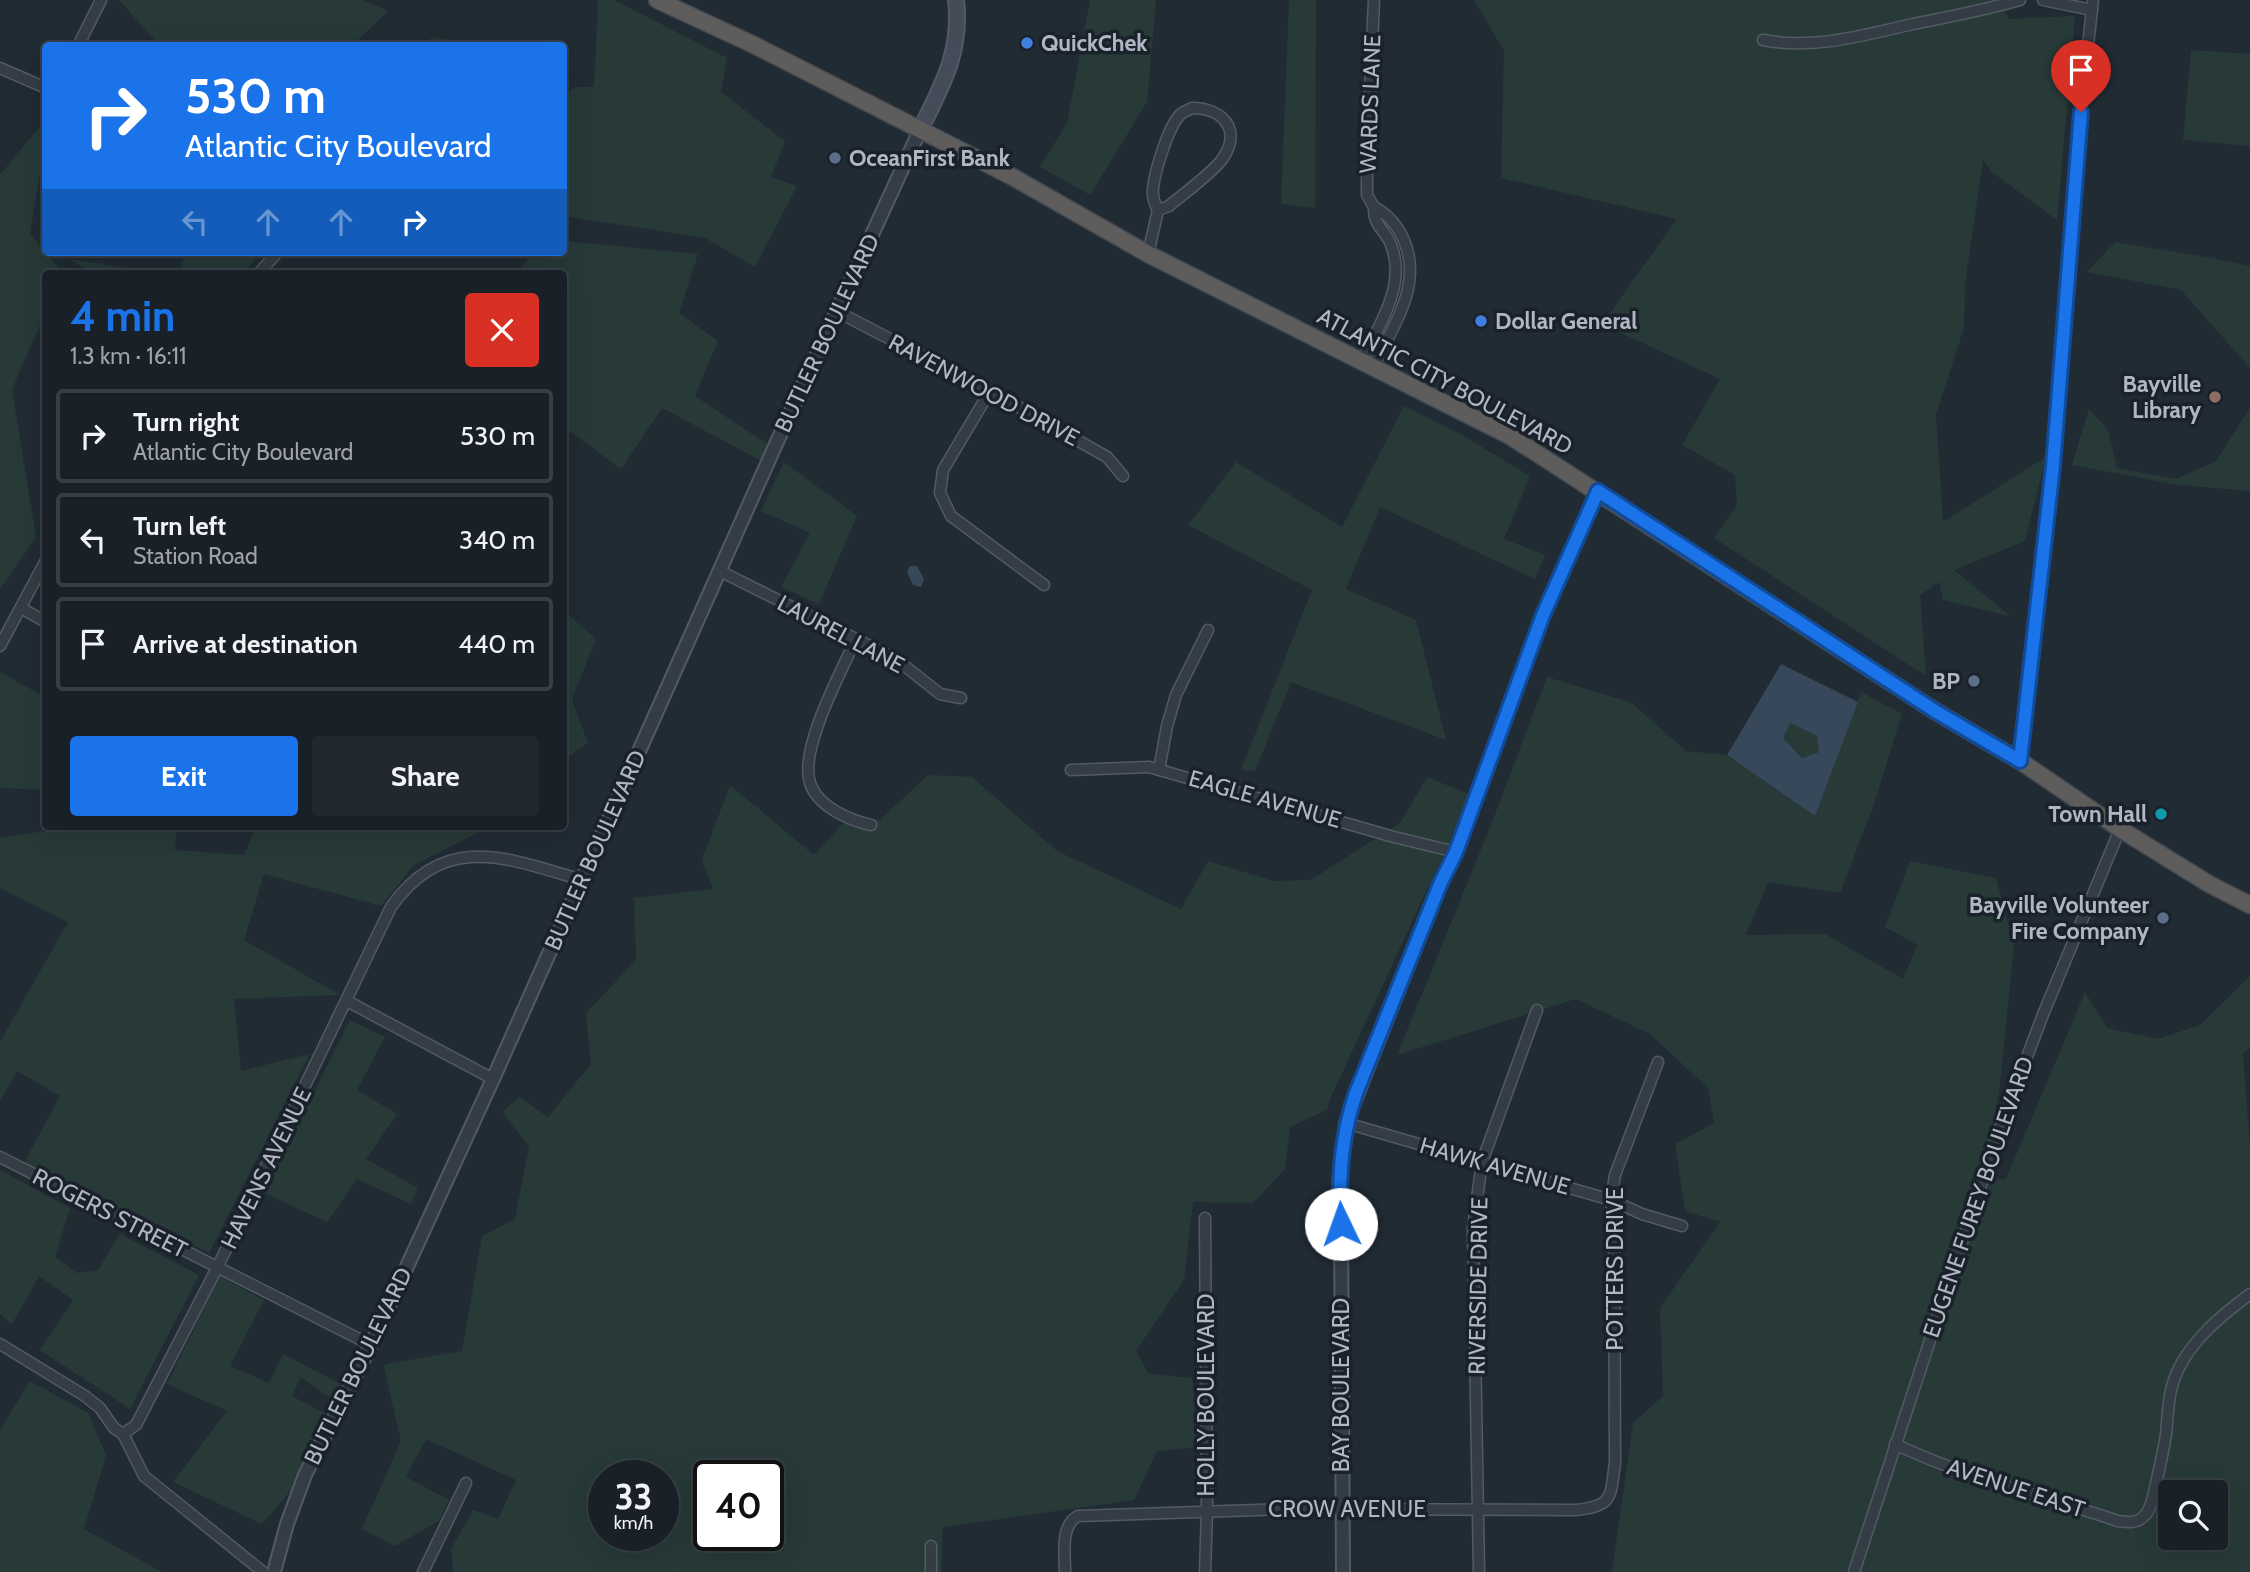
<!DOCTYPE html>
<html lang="en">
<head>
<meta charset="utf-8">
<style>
	:root { --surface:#192027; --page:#22282f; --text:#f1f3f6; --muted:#9fa3a7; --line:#373e44; --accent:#1a73e8 }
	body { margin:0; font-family:Cabin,sans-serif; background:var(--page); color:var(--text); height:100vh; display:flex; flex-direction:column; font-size:26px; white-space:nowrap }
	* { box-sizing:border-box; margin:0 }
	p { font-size:23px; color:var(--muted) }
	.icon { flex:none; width:38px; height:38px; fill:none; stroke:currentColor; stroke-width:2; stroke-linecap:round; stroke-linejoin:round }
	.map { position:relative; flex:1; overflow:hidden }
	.sheet { position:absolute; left:42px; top:270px; width:525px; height:560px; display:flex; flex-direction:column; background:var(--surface); border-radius:7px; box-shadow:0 7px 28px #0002,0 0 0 2px var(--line) }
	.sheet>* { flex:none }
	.guide { position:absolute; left:42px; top:42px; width:525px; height:214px; border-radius:7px; box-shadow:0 7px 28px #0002,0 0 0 2px var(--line); background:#1a73e8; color:#fff; overflow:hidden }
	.controls { position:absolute; left:2158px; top:1480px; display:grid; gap:14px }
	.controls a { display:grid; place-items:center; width:70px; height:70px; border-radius:7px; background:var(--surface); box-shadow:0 7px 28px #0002,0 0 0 2px var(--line); font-size:35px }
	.speed { position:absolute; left:588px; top:1460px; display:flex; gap:14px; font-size:35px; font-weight:700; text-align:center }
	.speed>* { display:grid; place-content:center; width:91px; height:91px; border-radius:50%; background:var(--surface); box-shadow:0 7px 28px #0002,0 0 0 2px var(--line); line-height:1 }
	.speed small { font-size:18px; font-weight:400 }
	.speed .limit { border:4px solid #111; border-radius:10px; background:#fff; color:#111 }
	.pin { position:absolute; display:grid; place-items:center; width:60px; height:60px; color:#fff; margin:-72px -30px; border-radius:50% 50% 50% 0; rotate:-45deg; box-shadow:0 0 7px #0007 }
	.pin .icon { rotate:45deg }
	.me { position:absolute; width:77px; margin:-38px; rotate:357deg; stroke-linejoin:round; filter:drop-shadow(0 0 5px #0008) }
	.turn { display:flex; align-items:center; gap:24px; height:147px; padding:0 28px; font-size:32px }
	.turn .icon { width:91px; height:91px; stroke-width:2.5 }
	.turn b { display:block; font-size:49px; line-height:60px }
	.lanes { display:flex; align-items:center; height:66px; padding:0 28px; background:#0003; justify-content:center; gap:35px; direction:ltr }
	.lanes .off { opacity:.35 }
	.round { display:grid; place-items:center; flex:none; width:74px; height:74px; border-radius:7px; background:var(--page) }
	.headline { display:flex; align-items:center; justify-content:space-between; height:119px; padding:0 28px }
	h1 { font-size:42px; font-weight:800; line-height:52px; color:var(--accent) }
	.action { display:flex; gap:14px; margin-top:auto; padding:14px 28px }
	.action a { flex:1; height:80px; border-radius:7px; background:var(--accent); color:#fff; font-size:28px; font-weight:800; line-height:80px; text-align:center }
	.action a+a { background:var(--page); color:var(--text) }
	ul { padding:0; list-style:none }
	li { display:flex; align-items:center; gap:21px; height:94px; margin:0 14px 10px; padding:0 14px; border:4px solid var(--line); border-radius:7px }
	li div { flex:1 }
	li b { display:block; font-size:26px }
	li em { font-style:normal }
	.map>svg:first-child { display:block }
</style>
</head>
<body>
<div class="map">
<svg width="2250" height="1572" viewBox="0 0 2250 1572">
	<rect width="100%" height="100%" fill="#212b34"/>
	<g fill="#273a38" fill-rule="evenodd">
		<polygon points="119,0 363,0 388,11 353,45 160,46"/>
		<polygon points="598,0 614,0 727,58 721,92 785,141 771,177 797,186 755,267 705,238 564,216 564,94 575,87 594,87"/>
		<polygon points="1090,0 1156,0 1147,102 1090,195 1040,167 1067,123"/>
		<polygon points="1289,0 1316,0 1315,208 1281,204"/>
		<polygon points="1474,0 2000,0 2008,19 2075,16 2057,220 1993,173 1983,160 1965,284 1964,328 1936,414 1943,522 2046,457 2025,541 1954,570 2010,616 1943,600 1939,582 1920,595 1926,676 1714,538 1737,505 1735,475 1682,445 1720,379 1602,324 1677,219 1501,178 1504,51"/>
		<polygon points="432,37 476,45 427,45"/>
		<polygon points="2191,50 2250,54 2250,146 2183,140"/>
		<polygon points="45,120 45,144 30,234 63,273 46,273 45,314 12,389 36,537 0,589 0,175"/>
		<polygon points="564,241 698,254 679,313 718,341 695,396 767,444 760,460 662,408 621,469 564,427 564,273 517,273 533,252 564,252"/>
		<polygon points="2115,242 2212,258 2250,266 2250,368 2181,290 2087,272"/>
		<polygon points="187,252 261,252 244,273 178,273"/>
		<polygon points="70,259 157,273 92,273"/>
		<polygon points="1404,406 1462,435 1530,476 1504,539 1545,555 1535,579 1380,507 1346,589 1416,620 1446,740 1291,682 1255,771 1241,770 1312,590 1188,525 1236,462 1342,527"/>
		<polygon points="2250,408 2250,491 2179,485 2072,465 2089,409 2108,430 2117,468 2176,479 2216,461"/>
		<polygon points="784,462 857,516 819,604 781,587 810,533 761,511"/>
		<polygon points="564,611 596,639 572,699 588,743 567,758 564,767"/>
		<polygon points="0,672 45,697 45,790 0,788"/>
		<path d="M1547 677 1632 703 1686 751 1727 755 1815 815 1861 692 1902 714 1874 804 1840 893 1768 882 1746 935 1825 934 1903 979 1917 945 1885 927 1910 861 1996 878 2014 946 1999 1093 1981 1182 1991 1179H2006L2085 992 2107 1028 2158 1039 2200 1025 2250 976V1048L2243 1053 2250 1147V1572H1612L1633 1423 1663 1396 1660 1308 1720 1222 1685 1211 1675 1144 1714 1123 1708 1088 1650 1034 1576 999 1397 1055 1491 825ZM2170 1493H2216V1538H2170Z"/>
		<polygon points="1790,723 1817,736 1819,752 1802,758 1782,738"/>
		<path d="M928 775 972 777 1057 851 1181 909 1208 861 1274 881 1311 880 1401 822 1427 777 1471 795 1331 1097 1327 1110 1290 1127 1285 1169 1253 1203 1193 1202 1184 1280 1136 1351 1149 1374 1192 1378 1198 1447 1157 1451 1134 1500 943 1527 941 1572H453L451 1549 473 1510 498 1519 516 1480 426 1439 406 1477 449 1500 439 1521 395 1546 362 1529 401 1441 384 1367 385 1364 462 1351 482 1236 515 1219 529 1147 502 1112 519 1097 548 1117 591 1064 586 1013 636 960 634 898 713 889 702 860 730 785 814 855 850 816 880 820ZM604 1475H663V1535H604ZM709 1475H768V1535H709Z"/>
		<polygon points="57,826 177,826 175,850 244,855 256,826 488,826 487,828 414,865 381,906 264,874 244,940 340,995 234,999 241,1071 310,1054 209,1253 24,1163 60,1096 17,1071 0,1101 0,1042 68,922 0,888 0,838 56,829"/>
		<polygon points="350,1020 385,1037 357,1090 397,1114 366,1159 418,1188 411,1204 357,1179 327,1222 264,1193"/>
		<polygon points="0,1170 70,1208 55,1257 77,1273 98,1270 120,1234 199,1275 130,1409 40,1350 73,1300 39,1276 12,1324 0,1314"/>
		<polygon points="220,1276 264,1300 230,1366 269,1383 283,1354 341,1384 332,1399 301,1377 292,1396 325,1413 292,1489 262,1524 173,1482 227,1411 167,1384"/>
		<polygon points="30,1381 88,1413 106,1455 84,1529 162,1572 0,1572 0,1430"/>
	</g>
	<g fill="#36485a" fill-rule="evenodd">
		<polygon points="910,566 917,566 924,579 921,587 913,585 907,572"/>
		<path d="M1781 664 1858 702 1815 816 1727 755ZM1790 723 1817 736 1819 752 1802 758 1783 738Z"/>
	</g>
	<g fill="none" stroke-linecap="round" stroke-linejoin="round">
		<defs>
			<g id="minor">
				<polyline points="2043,0 2092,10"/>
				<path d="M1763 40C1815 50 1863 35 1913 24 1949 17 1985 10 2020 0"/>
				<polyline points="78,46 101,0"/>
				<polyline points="0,68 46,88"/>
				<path d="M1192 108C1223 108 1242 130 1223 158 1215 171 1182 195 1169 206L1158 210C1154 203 1152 196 1153 188 1155 171 1169 123 1182 113 1185 111 1189 110 1192 108Z"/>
				<polyline points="1374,207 1367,195 1367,163 1374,0"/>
				<polyline points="1148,254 1158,210"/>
				<polyline points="259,273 278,252"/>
				<polyline points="838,312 990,391 1107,457 1123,476"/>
				<path d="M1362 361C1379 325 1407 285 1391 245 1385 229 1373 226 1374 207 1389 215 1399 227 1405 243 1422 287 1392 329 1373 367"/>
				<polyline points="990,391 943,470 940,493 951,516 1044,585"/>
				<polyline points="720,571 896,659 940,694 961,698"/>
				<polyline points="21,608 46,622"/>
				<path d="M856 639C841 672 799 749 810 783 818 807 849 820 871 825"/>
				<polyline points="0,646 46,560"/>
				<polyline points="2020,761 2054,466 2075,163 2093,0"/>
				<polyline points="1071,770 1149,767 1394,837 1456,852"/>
				<polyline points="1159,770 1167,726 1176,695 1208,630"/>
				<polyline points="347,1001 493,1079"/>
				<polyline points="1346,1123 1611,1200 1642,1214 1682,1226"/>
				<polyline points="0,1157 371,1345"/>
				<polyline points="1205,1218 1207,1510 1205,1572"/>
				<polyline points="0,1344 85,1396 100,1408 114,1428 123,1434 144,1476 263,1572"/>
				<path d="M123 1434 136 1425 217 1268 391 907C445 831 507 858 582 880"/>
				<path d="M1895 1444C1966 1478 2043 1496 2118 1521 2126 1522 2136 1524 2143 1517 2151 1511 2153 1497 2155 1488 2159 1470 2163 1453 2166 1435 2168 1413 2168 1392 2177 1372 2192 1339 2222 1315 2250 1294"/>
				<polyline points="931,1546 931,1572"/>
				<polyline points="423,1572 466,1483"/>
				<path d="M1065 1572C1065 1555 1060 1525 1078 1516L1288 1509 1576 1510C1614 1506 1610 1497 1615 1463L1614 1232 1611 1200 1615 1175 1658 1062"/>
				<polyline points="1479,1572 1473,1228 1482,1162 1537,1010"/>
				<polyline points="1854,1572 1995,1142 2042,1017 2120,829"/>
			</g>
			<g id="tertiary">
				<polyline points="274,1572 287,1524 305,1475 371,1345 493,1079 776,444 920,130"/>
				<polyline points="1343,1572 1341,1224 1339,1183 1346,1123 1441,882 1456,852 1543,615 1598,491"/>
			</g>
			<path id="secondary" d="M920 130C942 86 962 51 956 0"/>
			<polyline id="trunk" points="657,0 754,45 1011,176 1148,254 1510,436 1935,711 2020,761 2120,829 2209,884 2250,905"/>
		</defs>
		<use href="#minor" stroke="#525a63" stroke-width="13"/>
		<use href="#tertiary" stroke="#525a63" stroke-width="16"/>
		<use href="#secondary" stroke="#525a63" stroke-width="18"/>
		<use href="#trunk" stroke="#3f4750" stroke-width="19"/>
		<use href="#minor" stroke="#343c45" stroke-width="10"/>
		<use href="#tertiary" stroke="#343c45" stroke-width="12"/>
		<use href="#secondary" stroke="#434c58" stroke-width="14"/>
		<use href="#trunk" stroke="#5e5d5c" stroke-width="16"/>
	</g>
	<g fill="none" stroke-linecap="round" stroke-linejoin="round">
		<defs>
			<path id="route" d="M1341 1224C1338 1179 1341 1136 1356 1093L1441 882 1456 852 1543 615 1598 491 1935 711 2020 761 2053 466 2081 112"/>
		</defs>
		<use href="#route" stroke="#114b97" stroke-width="18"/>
		<use href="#route" stroke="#1a73e8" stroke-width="12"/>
	</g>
	<g fill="#3f7fe0" stroke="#1a212a" stroke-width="2.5">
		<circle cx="1027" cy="43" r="7"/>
		<circle cx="1481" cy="321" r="7"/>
	</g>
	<g fill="#5c6f8a" stroke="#1a212a" stroke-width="2.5">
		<circle cx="835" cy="158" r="7"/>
		<circle cx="1974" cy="681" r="7"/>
		<circle cx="2163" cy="918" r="7"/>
	</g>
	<circle fill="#8d6e63" stroke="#1a212a" stroke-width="2.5" cx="2215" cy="397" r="7"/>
	<circle fill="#0f9aa8" stroke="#1a212a" stroke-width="2.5" cx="2161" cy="814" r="7"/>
	<g text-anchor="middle" stroke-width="7" stroke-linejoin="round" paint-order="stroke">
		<g font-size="23" font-weight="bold" fill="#afb7c2" stroke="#1a212a" text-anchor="end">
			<text x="1041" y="51" text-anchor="start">QuickChek</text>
			<text x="849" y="166" text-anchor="start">OceanFirst Bank</text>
			<text x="1495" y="329" text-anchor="start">Dollar General</text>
			<text x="2201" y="392">Bayville<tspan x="2201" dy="26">Library</tspan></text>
			<text x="1960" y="689">BP</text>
			<text x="2147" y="822">Town Hall</text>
			<text x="2149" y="913">Bayville Volunteer<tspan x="2149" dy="26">Fire Company</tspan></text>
		</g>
		<g font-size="23" fill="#afb7c2" stroke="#1a212a">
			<text transform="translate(1370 104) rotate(-88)" y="8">WARDS LANE</text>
			<text transform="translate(827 333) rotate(-65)" y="8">BUTLER BOULEVARD</text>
			<text transform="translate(1445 381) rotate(28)" y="8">ATLANTIC CITY BOULEVARD</text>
			<text transform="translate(984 390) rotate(28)" y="8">RAVENWOOD DRIVE</text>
			<text transform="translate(841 634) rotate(28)" y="8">LAUREL LANE</text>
			<text transform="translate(1265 799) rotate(16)" y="8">EAGLE AVENUE</text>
			<text transform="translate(595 850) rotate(-66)" y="8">BUTLER BOULEVARD</text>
			<text transform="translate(1495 1166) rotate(16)" y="8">HAWK AVENUE</text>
			<text transform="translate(266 1168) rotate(-64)" y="8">HAVENS AVENUE</text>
			<text transform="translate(1978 1197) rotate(-71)" y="8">EUGENE FUREY BOULEVARD</text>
			<text transform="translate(110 1213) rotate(27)" y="8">ROGERS STREET</text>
			<text transform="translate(1615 1269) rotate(-90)" y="8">POTTERS DRIVE</text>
			<text transform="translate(1478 1286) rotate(-89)" y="8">RIVERSIDE DRIVE</text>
			<text transform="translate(358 1366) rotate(-64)" y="8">BUTLER BOULEVARD</text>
			<text transform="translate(1341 1385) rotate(-90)" y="8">BAY BOULEVARD</text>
			<text transform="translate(1206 1395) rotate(-90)" y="8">HOLLY BOULEVARD</text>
			<text transform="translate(2016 1488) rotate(18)" y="8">AVENUE EAST</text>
			<text x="1347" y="1517">CROW AVENUE</text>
		</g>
	</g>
</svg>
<div class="controls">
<a><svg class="icon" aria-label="search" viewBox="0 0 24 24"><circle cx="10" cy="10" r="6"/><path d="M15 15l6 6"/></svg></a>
</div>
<div class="speed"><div>33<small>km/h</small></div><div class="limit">40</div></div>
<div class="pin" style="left:2081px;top:112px;background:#d93025"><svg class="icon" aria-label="arrive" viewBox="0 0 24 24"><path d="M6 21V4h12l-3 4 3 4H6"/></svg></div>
<svg class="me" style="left:1341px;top:1224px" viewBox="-20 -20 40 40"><circle r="19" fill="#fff"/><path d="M0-13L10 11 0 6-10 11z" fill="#1a73e8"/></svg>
<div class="guide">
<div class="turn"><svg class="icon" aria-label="right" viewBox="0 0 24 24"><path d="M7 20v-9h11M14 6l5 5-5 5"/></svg><div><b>530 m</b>Atlantic City Boulevard</div></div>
<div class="lanes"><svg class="icon off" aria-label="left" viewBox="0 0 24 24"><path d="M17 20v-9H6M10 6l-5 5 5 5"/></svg><svg class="icon off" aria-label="ahead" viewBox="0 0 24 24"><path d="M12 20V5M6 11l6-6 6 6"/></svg><svg class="icon off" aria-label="ahead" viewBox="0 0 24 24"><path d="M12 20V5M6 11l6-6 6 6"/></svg><svg class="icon" aria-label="right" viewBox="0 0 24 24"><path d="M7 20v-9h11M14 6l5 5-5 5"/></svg></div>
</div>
<section class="sheet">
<div class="headline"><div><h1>4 min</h1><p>1.3 km · 16:11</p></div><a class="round" style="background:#d93025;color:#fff"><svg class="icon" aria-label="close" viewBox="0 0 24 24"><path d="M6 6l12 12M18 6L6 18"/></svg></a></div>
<ul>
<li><svg class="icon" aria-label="right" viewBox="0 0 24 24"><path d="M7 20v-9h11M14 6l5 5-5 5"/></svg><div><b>Turn right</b><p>Atlantic City Boulevard</p></div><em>530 m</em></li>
<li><svg class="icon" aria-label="left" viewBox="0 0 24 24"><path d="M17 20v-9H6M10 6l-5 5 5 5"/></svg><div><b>Turn left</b><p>Station Road</p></div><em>340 m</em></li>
<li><svg class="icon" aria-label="arrive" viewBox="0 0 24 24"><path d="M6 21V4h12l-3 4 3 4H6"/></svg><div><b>Arrive at destination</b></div><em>440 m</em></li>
</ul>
<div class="action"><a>Exit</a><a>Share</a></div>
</section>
</div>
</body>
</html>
